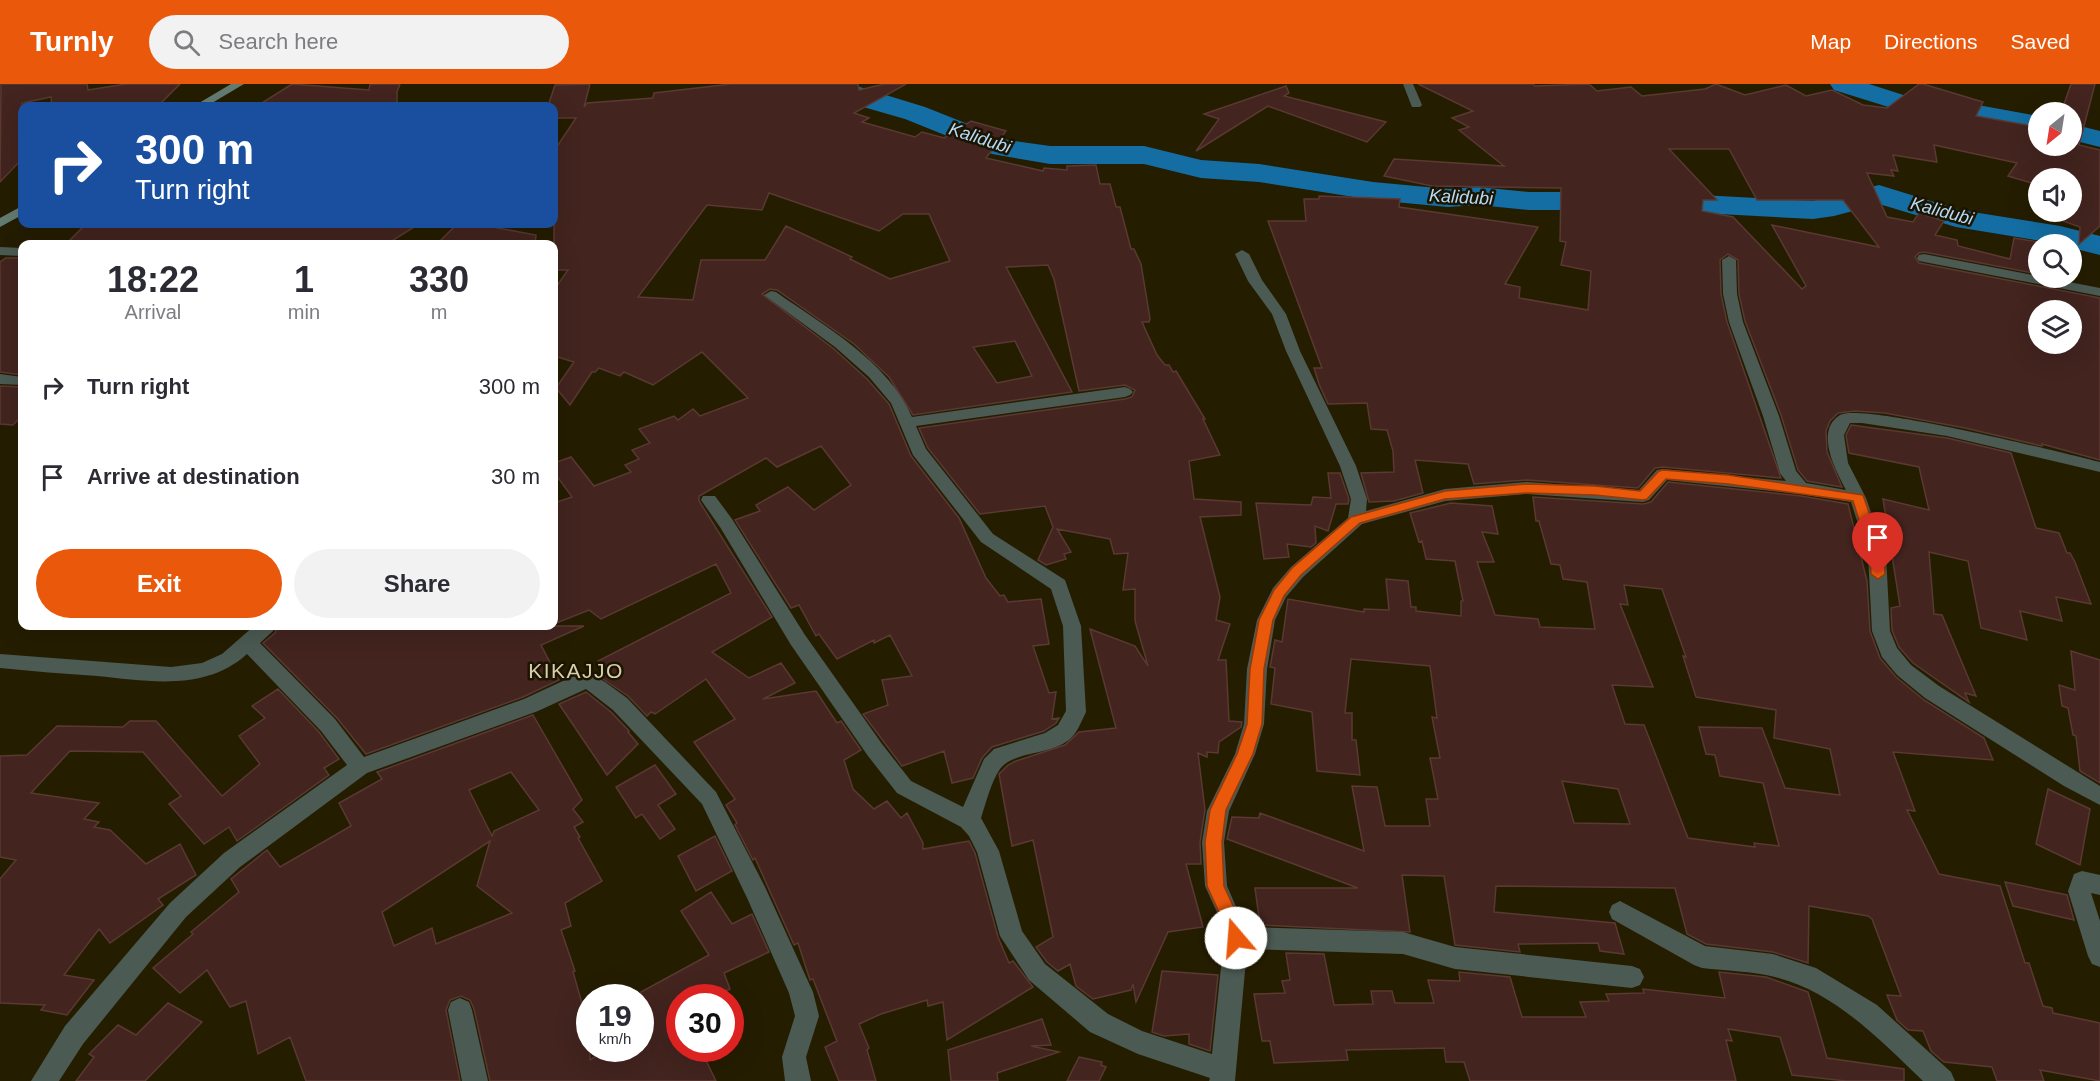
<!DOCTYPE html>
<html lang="en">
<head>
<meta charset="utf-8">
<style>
	:root { --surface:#fff; --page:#f2f2f3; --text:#2b2b33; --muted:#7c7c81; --accent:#ea580c }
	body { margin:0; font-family:Helvetica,sans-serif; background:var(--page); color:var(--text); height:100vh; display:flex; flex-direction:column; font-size:22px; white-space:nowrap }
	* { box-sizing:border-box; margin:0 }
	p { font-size:20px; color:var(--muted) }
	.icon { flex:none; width:33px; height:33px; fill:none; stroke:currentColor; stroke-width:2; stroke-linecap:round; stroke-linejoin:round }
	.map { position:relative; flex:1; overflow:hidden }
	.details { position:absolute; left:18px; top:156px; width:540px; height:390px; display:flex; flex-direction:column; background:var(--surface); border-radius:12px; box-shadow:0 6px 24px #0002 }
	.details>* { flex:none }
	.hud { position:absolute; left:18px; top:18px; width:540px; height:126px; border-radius:12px; box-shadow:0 6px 24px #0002; background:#1a4fa0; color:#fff; overflow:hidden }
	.needle { width:39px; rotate:210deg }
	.fabs { position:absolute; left:2028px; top:18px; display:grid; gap:12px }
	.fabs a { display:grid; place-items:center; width:54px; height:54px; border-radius:50%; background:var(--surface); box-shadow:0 6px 24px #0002; font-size:30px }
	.speed { position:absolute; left:576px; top:900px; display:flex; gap:12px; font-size:30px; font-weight:700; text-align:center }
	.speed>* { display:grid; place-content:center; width:78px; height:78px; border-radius:50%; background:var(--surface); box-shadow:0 6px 24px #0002; line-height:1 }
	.speed small { font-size:15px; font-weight:400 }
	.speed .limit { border:9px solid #d22; background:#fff; color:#111 }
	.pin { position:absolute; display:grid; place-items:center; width:51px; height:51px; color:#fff; margin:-62px -26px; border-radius:50% 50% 50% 0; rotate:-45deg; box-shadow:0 0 6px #0007 }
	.pin .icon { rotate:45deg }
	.me { position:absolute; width:66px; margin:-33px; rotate:342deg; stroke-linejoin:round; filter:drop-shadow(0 0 4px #0008) }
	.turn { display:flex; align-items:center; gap:21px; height:126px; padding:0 18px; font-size:27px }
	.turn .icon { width:78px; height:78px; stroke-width:2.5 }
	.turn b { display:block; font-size:42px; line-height:51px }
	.eta { display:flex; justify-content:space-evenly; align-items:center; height:102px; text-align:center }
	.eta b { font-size:36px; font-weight:700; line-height:42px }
	.button { display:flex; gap:12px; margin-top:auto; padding:12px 18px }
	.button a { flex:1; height:69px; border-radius:36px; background:var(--accent); color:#fff; font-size:24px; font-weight:700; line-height:69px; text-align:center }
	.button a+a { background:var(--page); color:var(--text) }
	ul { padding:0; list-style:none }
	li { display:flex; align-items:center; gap:18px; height:90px; padding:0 18px }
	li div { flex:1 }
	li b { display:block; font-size:22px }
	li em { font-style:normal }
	header { display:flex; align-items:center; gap:36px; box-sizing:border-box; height:84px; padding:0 30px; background:var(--accent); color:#fff }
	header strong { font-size:28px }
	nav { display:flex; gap:33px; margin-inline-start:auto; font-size:21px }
	.search { width:420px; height:54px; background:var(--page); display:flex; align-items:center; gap:15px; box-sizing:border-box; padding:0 21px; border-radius:33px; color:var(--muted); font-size:22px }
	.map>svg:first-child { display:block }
</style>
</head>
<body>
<header>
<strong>Turnly</strong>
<div class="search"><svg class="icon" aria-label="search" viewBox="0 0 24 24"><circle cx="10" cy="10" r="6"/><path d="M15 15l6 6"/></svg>Search here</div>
<nav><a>Map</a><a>Directions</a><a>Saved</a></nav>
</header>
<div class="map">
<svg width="2100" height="997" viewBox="0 0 2100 997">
	<rect width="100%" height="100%" fill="#251d00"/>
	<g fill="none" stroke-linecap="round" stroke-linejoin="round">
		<g fill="#146ea3" fill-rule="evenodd">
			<polygon points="814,0 850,0 925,23 1008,56 1050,62 1144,62 1201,76 1259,80 1373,98 1448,105 1478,103 1529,108 1644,108 1813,117 1879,101 1960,126 2060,142 2100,152 2100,171 2072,164 2072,160 2059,160 1956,143 1879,120 1834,132 1813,135 1644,126 1529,126 1478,121 1448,123 1373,116 1259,98 1201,94 1144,80 1050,80 992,70 905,35 853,20 818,6"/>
			<polygon points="1830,0 1869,0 1916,15 1956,17 2038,32 2038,48 1956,33 1914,31 1834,6"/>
			<polygon points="2072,40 2100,47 2100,63 2072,56"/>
		</g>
	</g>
	<g fill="#43241f" stroke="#593932" stroke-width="1.5" fill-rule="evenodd">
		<polygon points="1,0 87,0 88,6 126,0 180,0 158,22 52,22 51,13 22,19 22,75 0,98"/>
		<polygon points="292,0 369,6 370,0 400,0 397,8 397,22 257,22"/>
		<path d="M590 0 584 23 587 19 653 14 654 9 731 0H858L859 6 884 0H906L854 29 869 34 862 38 915 53 922 48 944 54 971 37 1006 47 986 74 1043 87 1044 84 1067 86V82L1096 81 1100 100H1110L1116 123H1120L1131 165H1134L1141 180 1150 235 1149 238H1142L1157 271 1165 281H1169L1173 288 1176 287 1205 335H1203L1220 371 1189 377 1194 415 1241 418V431L1200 433 1220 513 1216 536 1230 540 1218 576H1226L1229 637 1242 638 1241 643 1219 658 1218 669 1207 668V673L1198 669 1205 726 1200 758 1201 780H1186L1203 843 1168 848 1136 918 1133 900 1131 906 1093 915 1076 902 1070 880 1058 887 1047 878 1036 863 1053 853 1033 756 1012 762 999 690 1008 681 1016 677 1065 661 1079 648 1116 644 1090 545 1135 562 1148 582 1135 537V505L1123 506 1128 469 1114 470 1110 455 1057 445 1071 468 1064 470 1066 475 1046 481 1038 476 1053 443 1045 422 980 430 928 364 919 344 1125 315 1132 313 1135 306 1125 301 1079 307 1054 195 1048 181 1006 183 1072 308 913 331 889 293 854 260 777 206 770 205 762 210 834 265 867 295 889 320 911 372 959 434 986 494 1000 512 1004 511 1008 518 1041 515 1049 560 1033 562 1049 609 1056 608 1052 635 1059 634 1056 639 1044 647 992 663 982 674 973 694 952 699 944 667 902 682 863 630 888 621 882 596 912 592 890 551 874 559V556L837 575 819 550 816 552 799 521 791 524 735 436 760 427 756 421 788 403 814 426 851 401 821 362 777 383 766 374 699 412V417L772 533 712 568 749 594 781 579 795 599 763 615 816 607 837 639 841 637 861 666 844 676 853 705 874 725 887 717 901 734 907 729 923 759V765L969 757 975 769 998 853 1009 879 1013 877 1033 903 947 956 943 918 928 922 927 916 881 930 859 940 869 964 867 966 876 997H839L825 963 837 957 813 895 810 896 798 859 794 861 755 774 753 776 735 741 737 739 726 721 735 715 694 658 735 635 706 595 655 630 651 628 647 632 628 612 597 591 605 588 598 577 731 509 716 480 601 535 589 526 554 540V419L572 413 554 388V379L571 373 594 402 631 388 625 381 639 375 632 366 650 359 639 345 674 332 678 336 693 325 700 332 748 314 702 268 653 301 624 288 620 292 599 284 595 288H592L570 321 556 304 574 278 554 272V206L568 186H554V67L576 34H554V22H548L555 1ZM769 109 879 147 903 130H929L950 177 890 195 850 175 852 173 786 142 765 176H701L693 216 638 213 707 121 762 126ZM1015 257 1032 292 997 299 973 263Z"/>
		<path d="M1418 0H1533L1535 2 1589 0 1597 7 1631 3 1642 12 1705 5 1716 0 1745 11 1786 1 1806 12 1832 6 1863 21 1887 24 1919 0H1923L1983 18 1976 32 2038 43V62H2072V28H2046L2047 22 2062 26 2071 0H2095L2079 61 2100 66V142L2079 160 2080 143 2049 132 2053 128H2072V94H2038V113L2029 110 2038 101 2008 92 2017 79 1934 61 1937 78 1893 71 1898 87 1891 86 1894 92 1867 89 1887 133 1913 138 1919 129 1944 137 1935 151 1957 156 1958 162 2010 175 2014 154 2038 158V190L1924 168 1919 169 1915 173 1919 179 2100 214V376L2042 360V362L1965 344 1885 329 1855 327 1838 329 1830 337 1826 347 1827 368 1842 403 1807 397 1798 386 1781 331 1745 237 1739 210 1738 176 1728 170 1720 176 1721 210 1727 238 1781 394 1663 383 1655 384 1638 404 1527 396 1474 400 1468 380 1415 376 1423 409 1394 417 1369 418 1361 389 1394 388 1393 367 1387 346 1371 345 1367 319 1328 320 1319 300 1314 284H1322L1268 137H1306L1304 115H1319V112L1400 115 1399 123 1538 143 1505 200 1520 203 1519 214 1588 226 1591 187 1561 181 1566 158 1560 157 1561 104 1432 102 1384 92 1394 75 1504 82 1459 46 1469 43 1452 34 1473 27ZM1669 65H1729L1757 116H1843L1879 163 1772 141 1806 202 1802 205 1733 133 1702 127 1703 116H1717ZM2038 226H2072V260H2038Z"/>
		<polygon points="1286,2 1289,9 1284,12 1386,38 1367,58 1268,22 1196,67 1219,35 1204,30"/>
		<polygon points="86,140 419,140 387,160 66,160"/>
		<polygon points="457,140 476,140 536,151 535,160 437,160"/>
		<polygon points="6,174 22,174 22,291 0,288 0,178"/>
		<polygon points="0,302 22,303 22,332 13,341 0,340"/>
		<polygon points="1851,341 1947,354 2011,369 2036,444 2059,449 2067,469 2070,469 2075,478 2091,520 2056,513 2062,537 2020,527 2027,556 1981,544 1968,477 1929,468 1934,530 1942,531 1976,612 1965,609 1969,618 1913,579 1899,563 1892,546 1891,524 1900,522 1883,415 1929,426 1919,383 1849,369 1846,351"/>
		<polygon points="1328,389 1340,389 1349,415 1348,420 1336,420 1328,447 1315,442 1316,459 1311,463 1287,460 1289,473 1264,475 1256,419 1311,421 1313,413 1331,414"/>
		<path d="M1668 398 1801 412 1848 420 1867 497 1870 547 1880 574 1896 593 1924 616 1984 654 1993 676 1893 668 1915 727 1907 726 1939 790 2000 802 2025 879H2029L2043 922 2052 924 2053 929 2100 939V997L2040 986 2044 997H1997L1992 983 1944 978 1931 967 1923 947 1908 946 1897 936 1887 911 1901 912 1872 835 1868 832 1809 822 1808 879 1773 868 1706 860 1687 850 1675 804 1496 802 1494 828 1615 839 1624 870 1600 867 1598 859 1518 860 1520 868 1455 861 1444 792 1402 791 1410 848 1260 841 1255 804H1358L1227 755 1232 733 1259 734 1260 729 1364 767 1352 702 1377 703 1385 742H1430L1426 715H1438L1430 674H1440L1432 633 1437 634 1430 582 1351 575 1345 629H1352V656H1356L1360 691 1317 687 1312 628 1271 620 1275 584 1270 583 1275 556 1282 558 1288 515 1364 528V525L1389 526 1386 495 1408 497 1411 523H1416V527L1461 532V517H1463L1455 477 1426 475 1422 457 1419 458 1410 429 1451 419 1492 422 1498 450 1482 448 1494 478H1477L1495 531 1538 535 1540 543 1595 545 1587 498 1563 495 1560 481 1551 480 1539 437H1536L1533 413 1643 420 1651 418ZM1624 501 1662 505 1686 573 1683 572 1696 613 1776 626 1774 654 1830 665 1840 711 1785 704 1762 644 1699 643 1706 670 1715 671 1720 692 1763 699 1779 762 1754 759 1755 763 1688 754 1644 641 1625 640 1612 601 1653 603 1620 520 1628 521ZM1562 697 1618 705 1630 740 1574 739Z"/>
		<polygon points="277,542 584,542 541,561 559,596 523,613 366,670 337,634 263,559 275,549"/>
		<polygon points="2071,567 2100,576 2100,699 2080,687 2076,652 2073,651 2068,624 2062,622 2059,601 2075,606"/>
		<polygon points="278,605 319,648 339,675 324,684 329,691 237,757 229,743 204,760 169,720 181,712 143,668 70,667 31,709 99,719 84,735 99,738 94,743 110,746 146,780 180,760 196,791 158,815 163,821 110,859 99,845 64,891 94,896 67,931 41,926 45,921 0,919 0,795 16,776 0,773 0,672 27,671 57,642 123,643 130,637 156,637 222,712 260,680 239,652 265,634 252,622"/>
		<polygon points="586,608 611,628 629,647 628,648 638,660 607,691 559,620"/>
		<path d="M533 631 582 716 573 725 583 738 574 743 580 753 578 754 602 797 565 819 571 842 561 846 575 887 573 888 590 947V976L609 964H640L641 908 709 871 681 827 711 808 732 840 752 830 769 868 724 889 730 905 713 914H680V964H700L716 997H490L474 925 470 916 461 912 450 916 446 926 460 997H306L290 953 258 970 246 917 230 923 207 886 180 909 153 884 193 850 191 848 239 808 231 795 267 766 280 783 351 742 339 719 382 695 377 688ZM511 688 539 726 494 747 492 752 469 706ZM490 757 477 802 512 829 436 860 432 844 394 862 382 828Z"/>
		<polygon points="655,681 676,710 658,721 675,745 660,755 642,730 636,734 616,703"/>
		<polygon points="2048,705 2090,725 2080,781 2036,760"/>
		<polygon points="715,752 732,787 696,807 678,772"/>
		<polygon points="2005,798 2067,811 2074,836 2013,822"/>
		<polygon points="1286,869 1324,870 1334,921 1373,920 1371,907 1392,907 1395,919 1434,919 1428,896 1460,897 1459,888 1510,893 1522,933 1586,933 1580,918 1609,917 1606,910 1644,909 1643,905 1725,914 1719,888 1766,893 1808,908 1827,974 1904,985 1904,997 1846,997 1792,991 1780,953 1728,945 1732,957 1726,956 1736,997 1470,997 1464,978 1446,978 1444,964 1346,966 1348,976 1274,979 1270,957 1262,957 1254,910 1285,909 1282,897 1290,896"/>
		<polygon points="1162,887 1218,891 1210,967 1189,960 1189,950 1164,952 1152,948"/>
		<polygon points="168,919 202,938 145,997 76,997 94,973 89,970 118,941 136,951"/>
		<polygon points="1042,935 1051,961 1031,962 1059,968 997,989 998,997 951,997 948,966"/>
		<polygon points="1079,973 1102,978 1101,981 1106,983 1099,997 1067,997"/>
	</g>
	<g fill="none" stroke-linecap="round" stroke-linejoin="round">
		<g fill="#4b5a53" fill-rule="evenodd">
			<polygon points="1403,0 1413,0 1422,21 1420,23 1412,23"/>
			<polygon points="0,163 22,164 22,172 0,171"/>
			<path d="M1242 166 1249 170 1262 196 1286 230 1300 267 1356 382 1367 415 1366 427 1445 405 1527 398 1639 406 1657 386 1663 385 1786 397 1780 389 1763 332 1729 238 1723 210 1722 176 1729 172 1736 176 1737 210 1743 238 1779 332 1796 387 1806 399 1846 406C1836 387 1814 347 1840 331 1861 318 2064 369 2100 378V388L1947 352 1862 339H1850L1844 351 1848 379 1866 414 1886 471 1890 547 1897 564 1911 581 1939 602 2100 702V721L2064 702 1925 614 1897 591 1882 573 1872 547 1868 471 1851 418 1801 410 1667 396 1649 416 1643 418 1527 410 1445 417 1362 440 1303 493 1286 513 1275 536 1267 585 1264 640 1255 670 1229 727 1224 758 1227 802 1245 843 1403 848 1455 863 1632 882 1640 885 1644 893 1640 901 1632 904 1455 885 1403 870 1247 865 1235 997H1209L1210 994 1138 970 1090 948 1029 896 1000 852 977 768 969 752 961 743 897 709 868 672 791 561 720 443 701 416 703 412H715L732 435 805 551 882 660 911 697 963 723 984 675 994 665 1045 649 1058 641 1066 627 1063 542 1051 505 981 458 913 371 891 319 869 293 835 263 764 211 771 207 776 208C824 242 888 277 912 333L1125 303 1130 305 1133 308 1130 311 1125 313 916 342 926 365 993 450 1065 496 1081 542 1086 628C1082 636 1078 647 1072 653 1054 672 1014 666 1000 685 991 698 986 719 981 734L999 767 1022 847 1045 880 1108 930 1142 947 1212 970 1224 854 1221 837 1205 802 1202 758 1207 727 1235 670 1244 640 1247 585 1257 536 1273 504 1291 483 1348 434 1351 415 1340 382 1286 267 1272 230 1248 197 1235 170Z"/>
			<polygon points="1924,170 2100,204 2100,212 1919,177 1917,174 1919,171"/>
			<polygon points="0,290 22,293 22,301 0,300"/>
			<path d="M254 542H275L273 547 260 559 335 635 364 673 524 615 578 590 589 589 605 598 627 614 716 708 765 803 813 908 819 932 806 973 811 997H785L782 973 795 932 789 909 748 816 702 720 613 626 586 605 538 627 367 689 240 783 186 833 83 960 59 997H31L65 942 170 819 224 769 347 681 321 647 247 570C205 608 148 597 97 592 65 590 32 587 0 584V570L171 583 202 579 222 570Z"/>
			<polygon points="2082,787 2100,791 2100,811 2091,809 2100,837 2100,883 2092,880 2088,872 2068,807 2074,790"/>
			<path d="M1620 817 1705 862 1773 870 1816 884 1877 921 1951 988 1955 997H1923C1880 956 1835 908 1775 893 1752 887 1726 887 1702 884L1694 881 1612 835 1609 828 1612 821Z"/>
			<polygon points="460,914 469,918 472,926 488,997 462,997 448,926 451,918"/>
		</g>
		<g fill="#637c71" fill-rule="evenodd">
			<polygon points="231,0 244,0 207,22 194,22"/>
			<polygon points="22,122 22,131 0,143 0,134"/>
		</g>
	</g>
	<polygon fill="#ea580c" stroke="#983908" stroke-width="1.5" points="1663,386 1728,391 1863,411 1884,471 1885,490 1878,495 1871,490 1870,471 1853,417 1728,400 1666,395 1647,415 1643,416 1595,411 1527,409 1445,415 1360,439 1301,491 1284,512 1273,536 1264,585 1262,640 1253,670 1226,726 1222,758 1224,802 1240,837 1244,854 1242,860 1236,862 1229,860 1223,837 1207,802 1205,758 1210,726 1237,670 1247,640 1250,585 1259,536 1274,506 1292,484 1351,433 1445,407 1527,400 1595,402 1640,407 1659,387"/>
	<g text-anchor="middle" stroke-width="5" stroke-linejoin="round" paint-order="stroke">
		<g font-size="18" font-style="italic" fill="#b5dbf9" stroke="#1a1401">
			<text transform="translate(980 54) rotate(18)" y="6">Kalidubi</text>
			<text transform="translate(1461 113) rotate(3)" y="6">Kalidubi</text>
			<text transform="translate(1942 127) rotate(15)" y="6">Kalidubi</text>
		</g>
		<g font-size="21" letter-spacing="1.5" fill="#d8cfab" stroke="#1a1401">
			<text x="576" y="594">KIKAJJO</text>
		</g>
	</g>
</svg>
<div class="fabs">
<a><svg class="needle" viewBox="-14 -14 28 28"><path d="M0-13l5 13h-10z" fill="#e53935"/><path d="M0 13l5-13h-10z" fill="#7c7c81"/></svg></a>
<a><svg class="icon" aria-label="sound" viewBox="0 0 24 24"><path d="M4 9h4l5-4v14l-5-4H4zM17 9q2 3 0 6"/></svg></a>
<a><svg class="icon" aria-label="search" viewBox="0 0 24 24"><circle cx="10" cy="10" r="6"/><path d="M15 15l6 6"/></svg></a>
<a><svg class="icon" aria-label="layers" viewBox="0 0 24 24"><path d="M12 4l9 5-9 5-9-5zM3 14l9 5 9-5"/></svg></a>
</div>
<div class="speed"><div>19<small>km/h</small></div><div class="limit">30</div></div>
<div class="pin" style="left:1878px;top:490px;background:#d93025"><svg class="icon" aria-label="arrive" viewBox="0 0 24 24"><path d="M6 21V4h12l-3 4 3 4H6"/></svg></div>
<svg class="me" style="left:1236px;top:854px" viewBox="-20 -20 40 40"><circle r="19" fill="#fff"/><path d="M0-13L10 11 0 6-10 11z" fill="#ea580c"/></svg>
<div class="hud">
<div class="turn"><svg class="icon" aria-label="right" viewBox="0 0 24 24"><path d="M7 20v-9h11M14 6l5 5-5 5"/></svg><div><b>300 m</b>Turn right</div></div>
</div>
<section class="details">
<div class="eta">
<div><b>18:22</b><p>Arrival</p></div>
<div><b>1</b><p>min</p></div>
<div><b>330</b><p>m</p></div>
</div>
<ul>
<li><svg class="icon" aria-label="right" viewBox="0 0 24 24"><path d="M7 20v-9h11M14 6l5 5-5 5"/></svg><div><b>Turn right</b></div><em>300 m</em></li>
<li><svg class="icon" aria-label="arrive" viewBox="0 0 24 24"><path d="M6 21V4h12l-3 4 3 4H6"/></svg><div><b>Arrive at destination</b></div><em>30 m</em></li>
</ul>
<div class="button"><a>Exit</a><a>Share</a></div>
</section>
</div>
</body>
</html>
